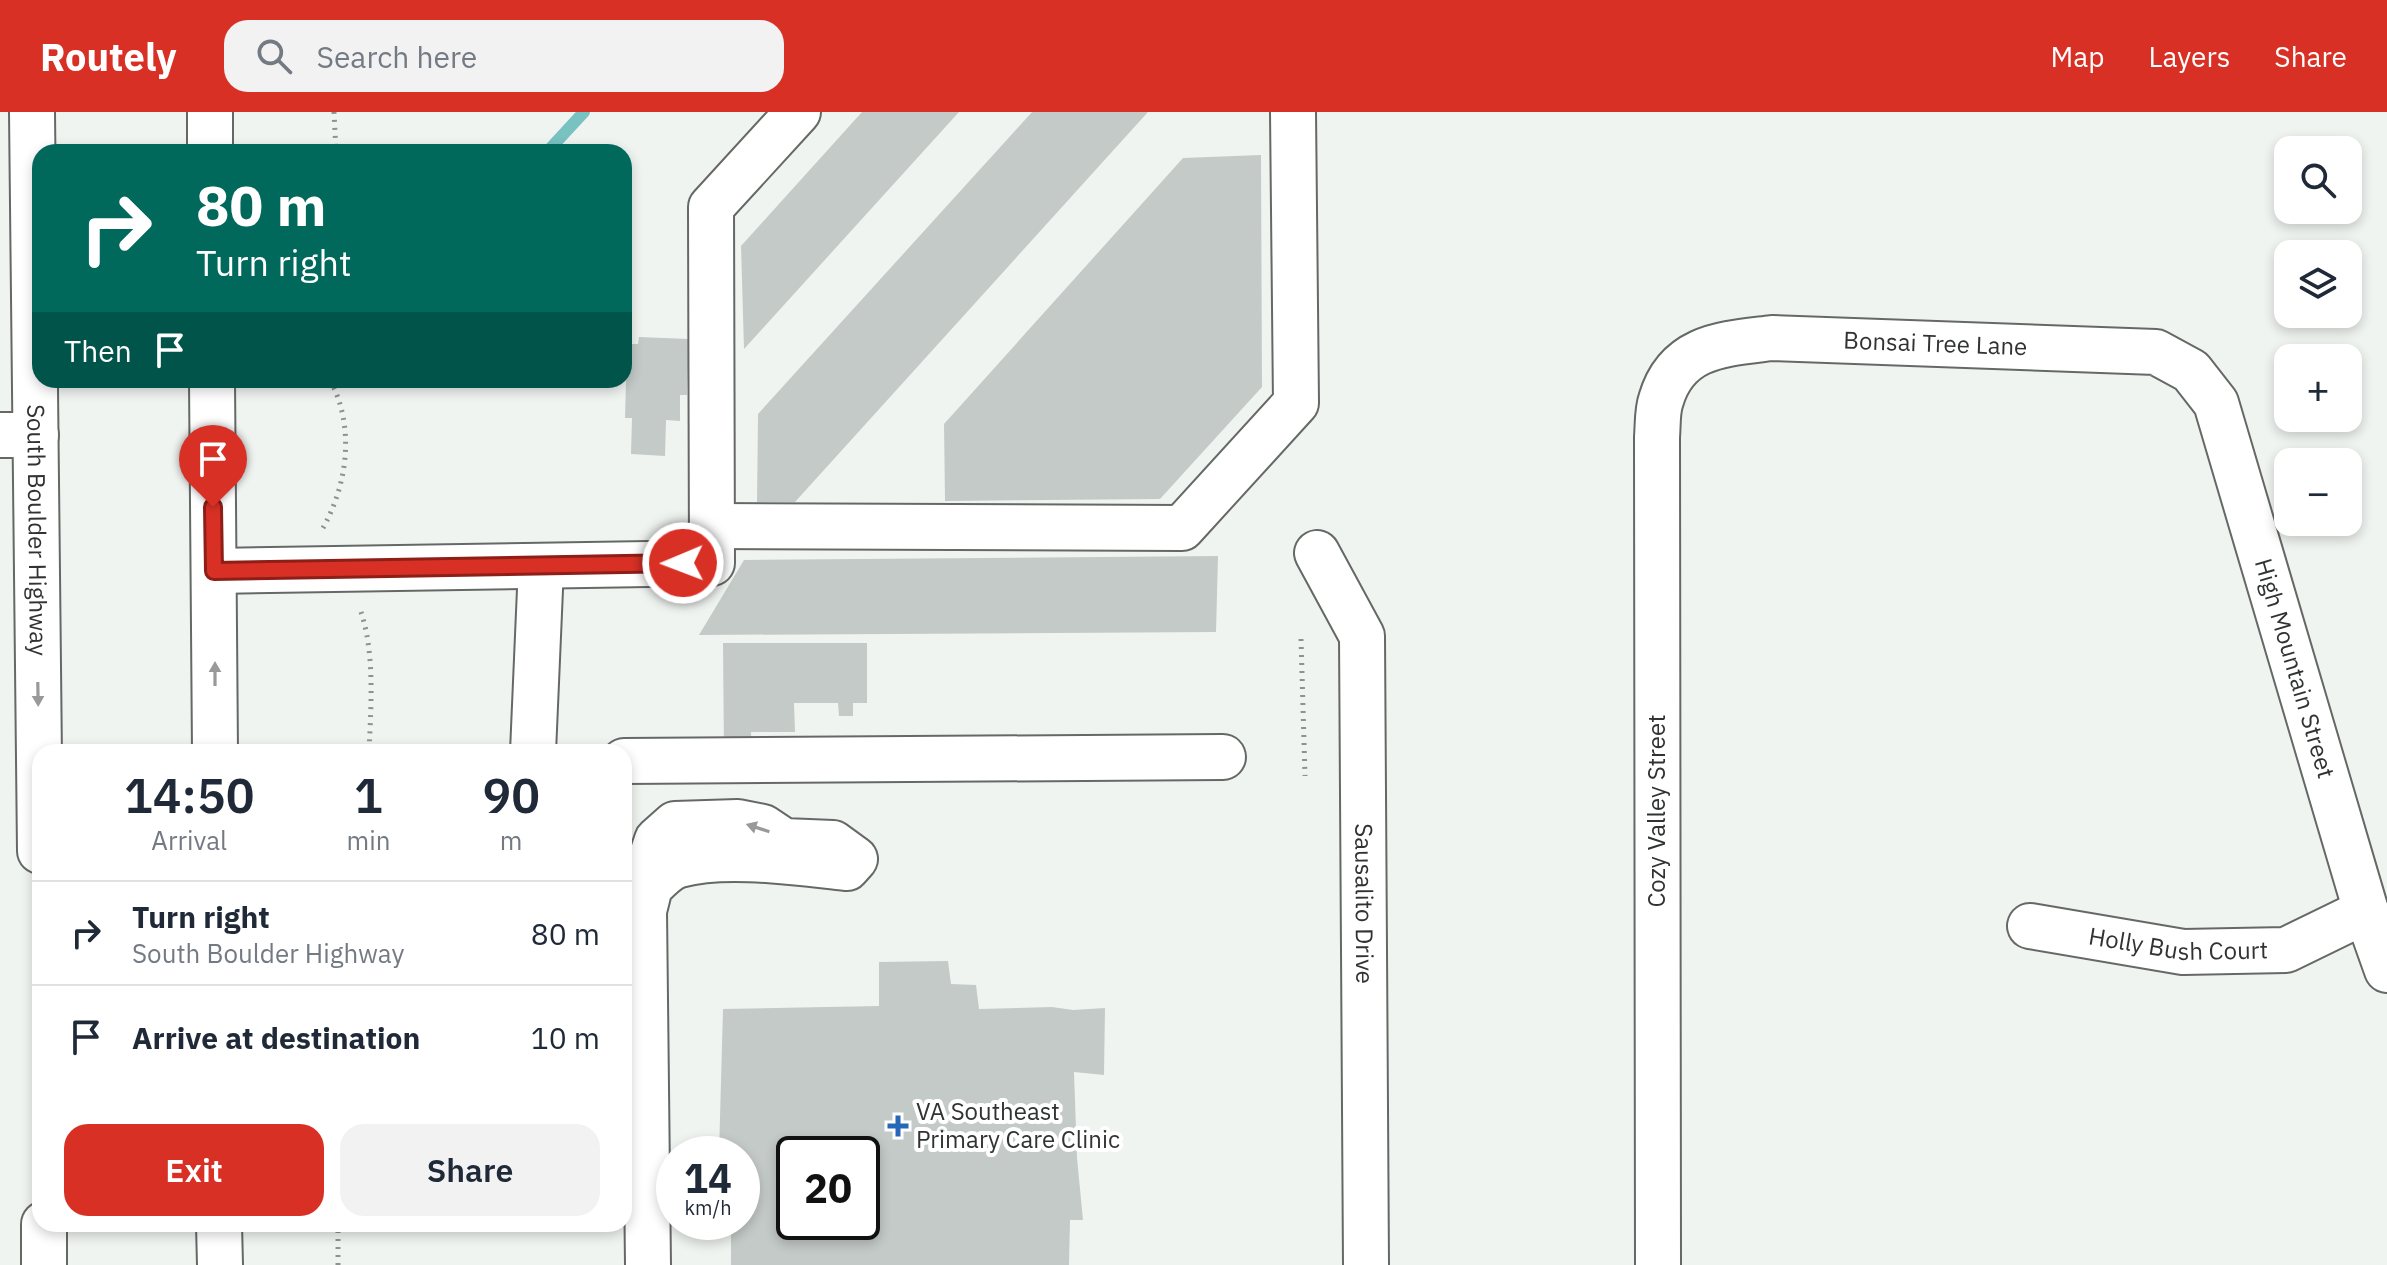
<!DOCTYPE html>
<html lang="en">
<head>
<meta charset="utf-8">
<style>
	:root { --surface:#fff; --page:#f2f2f3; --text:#1f2937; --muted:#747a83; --line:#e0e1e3; --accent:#d93025 }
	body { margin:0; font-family:"IBM Plex Sans",sans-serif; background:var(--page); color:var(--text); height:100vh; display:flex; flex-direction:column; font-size:30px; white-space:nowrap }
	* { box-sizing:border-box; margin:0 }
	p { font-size:26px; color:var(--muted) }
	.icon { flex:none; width:44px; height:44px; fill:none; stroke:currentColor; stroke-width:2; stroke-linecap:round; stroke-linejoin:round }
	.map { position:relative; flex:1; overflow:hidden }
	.side { position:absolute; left:32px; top:632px; width:600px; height:488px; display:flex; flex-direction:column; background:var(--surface); border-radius:24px; box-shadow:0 4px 12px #0003 }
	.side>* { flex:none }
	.top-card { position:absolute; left:32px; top:32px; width:600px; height:244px; border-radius:24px; box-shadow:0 4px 12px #0003; background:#00695c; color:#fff; overflow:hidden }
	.buttons { position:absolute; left:2274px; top:24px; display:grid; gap:16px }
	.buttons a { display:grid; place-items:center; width:88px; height:88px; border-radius:16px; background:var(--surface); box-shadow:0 4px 12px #0003; font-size:40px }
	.speed { position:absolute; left:656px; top:1024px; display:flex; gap:16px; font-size:40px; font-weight:700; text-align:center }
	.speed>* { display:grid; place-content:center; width:104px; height:104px; border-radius:50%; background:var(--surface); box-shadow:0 4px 12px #0003; line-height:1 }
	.speed small { font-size:20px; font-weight:400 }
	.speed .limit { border:4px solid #111; border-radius:12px; background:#fff; color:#111 }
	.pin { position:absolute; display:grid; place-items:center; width:68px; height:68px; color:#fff; margin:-82px -34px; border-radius:50% 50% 50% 0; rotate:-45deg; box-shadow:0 0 8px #0007 }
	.pin .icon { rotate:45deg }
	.me { position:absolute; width:88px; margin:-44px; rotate:269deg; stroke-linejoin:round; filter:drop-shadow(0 0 6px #0008) }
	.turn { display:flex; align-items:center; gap:28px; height:168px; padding:0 32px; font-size:36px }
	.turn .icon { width:104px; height:104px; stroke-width:2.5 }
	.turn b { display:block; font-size:56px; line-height:68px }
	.then { display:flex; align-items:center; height:76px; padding:0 32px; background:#0003; gap:16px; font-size:30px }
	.eta { display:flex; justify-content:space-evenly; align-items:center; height:136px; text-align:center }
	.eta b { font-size:48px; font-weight:600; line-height:56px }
	.primary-button { display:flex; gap:16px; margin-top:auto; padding:16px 32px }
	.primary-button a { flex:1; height:92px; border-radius:24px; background:var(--accent); color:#fff; font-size:32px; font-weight:600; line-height:92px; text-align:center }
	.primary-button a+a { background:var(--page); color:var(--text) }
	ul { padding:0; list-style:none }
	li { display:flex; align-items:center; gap:24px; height:104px; padding:0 32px; border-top:2px solid var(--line) }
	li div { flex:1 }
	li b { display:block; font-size:30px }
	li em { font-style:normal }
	header { display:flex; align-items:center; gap:48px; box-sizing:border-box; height:112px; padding:0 40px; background:var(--accent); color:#fff }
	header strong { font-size:38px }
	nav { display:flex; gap:44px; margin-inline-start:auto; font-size:28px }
	.search { width:560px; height:72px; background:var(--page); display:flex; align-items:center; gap:20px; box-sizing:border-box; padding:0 28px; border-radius:24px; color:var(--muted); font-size:30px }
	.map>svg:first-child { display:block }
</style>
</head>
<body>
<header>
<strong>Routely</strong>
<div class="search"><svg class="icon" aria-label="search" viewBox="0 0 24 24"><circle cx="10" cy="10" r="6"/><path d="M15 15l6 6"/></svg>Search here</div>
<nav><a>Map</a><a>Layers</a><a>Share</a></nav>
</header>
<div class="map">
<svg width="2387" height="1153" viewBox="0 0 2387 1153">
	<rect width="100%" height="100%" fill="#f0f4f1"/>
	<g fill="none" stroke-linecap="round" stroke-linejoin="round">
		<polyline stroke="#78c2c1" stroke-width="12" points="547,40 584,0"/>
	</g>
	<g fill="#c4cac8" fill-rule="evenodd">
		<polygon points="862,0 959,0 744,237 741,134"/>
		<polygon points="1032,0 1148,0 795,390 757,390 758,302"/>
		<polygon points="1261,43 1262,275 1160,387 945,389 944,312 1183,46"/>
		<polygon points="639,225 689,227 687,283 680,283 680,309 666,308 665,344 631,342 632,306 625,306 627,232 638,232"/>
		<polygon points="1218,444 1216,520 699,523 744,448"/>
		<polygon points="723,531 867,531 867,591 853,591 853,604 839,604 838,591 794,591 795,620 751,620 752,643 724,643"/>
		<path d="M948 849 951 872 976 873 979 897 1052 895 1073 898 1105 896 1104 963 1074 960 1077 1046 1083 1108H1070L1069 1153H731V1110H742V1042H719L723 897 879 894V850ZM794 1042H862V1110H794Z"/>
	</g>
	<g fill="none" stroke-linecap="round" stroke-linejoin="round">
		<defs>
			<g id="minor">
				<polyline points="0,323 36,323"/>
				<polyline points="712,414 1182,416 1296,291 1293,0"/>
				<path id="s1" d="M1317 441 1362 524 1366 1153"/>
				<polyline points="214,459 712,451 711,95 798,0"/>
				<polyline points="533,640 541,454"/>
				<polyline points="624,649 1223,645"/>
				<path id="s2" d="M2030 814 2183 840 2286 838 2366 799"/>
				<path d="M648 1153 644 799 650 775 651 746 657 728 675 712 738 710 763 715 784 729 833 731 855 747 847 756C798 751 726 740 679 753 668 756 658 767 650 775"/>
				<path id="s3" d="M1658 1153 1657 325C1658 314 1657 299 1661 288 1677 233 1724 232 1772 226L2156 240 2191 259 2216 291 2366 799 2387 858"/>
			</g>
			<g id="major">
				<path id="s4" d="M32 0 40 739"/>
				<polyline points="210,0 210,40"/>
				<polyline points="212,268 215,640"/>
				<polyline points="44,1112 44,1153"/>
				<polyline points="219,1112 220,1153"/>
			</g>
		</defs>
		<use href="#minor" stroke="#656966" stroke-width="48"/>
		<use href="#major" stroke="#656966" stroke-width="48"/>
		<g stroke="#8e918f" stroke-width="5" stroke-dasharray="2 6" stroke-linecap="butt">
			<polyline points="334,0 336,40"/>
			<path d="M323 416C348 371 355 314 330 268"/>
			<path d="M361 500C375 542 371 595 369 640"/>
			<polyline points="1301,527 1305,664"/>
			<polyline points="338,1153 338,1112"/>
		</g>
		<use href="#minor" stroke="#fff" stroke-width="44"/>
		<use href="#major" stroke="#fff" stroke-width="44"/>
	</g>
	<defs><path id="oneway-solid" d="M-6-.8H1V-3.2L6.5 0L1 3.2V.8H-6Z" transform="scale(2)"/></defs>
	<g fill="#989998">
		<use href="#oneway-solid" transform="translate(215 562) rotate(-90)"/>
		<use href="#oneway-solid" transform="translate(38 582) rotate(89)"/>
		<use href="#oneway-solid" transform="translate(758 716) rotate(-162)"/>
	</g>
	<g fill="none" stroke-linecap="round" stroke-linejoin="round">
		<defs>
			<polyline id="route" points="213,395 214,459 683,451"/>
		</defs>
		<use href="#route" stroke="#8d1f18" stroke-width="20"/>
		<use href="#route" stroke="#d93025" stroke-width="14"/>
	</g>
	<path fill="#2767b8" stroke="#fff" stroke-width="3" d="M894 1002h8v8h8v8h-8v8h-8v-8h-8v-8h8z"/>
	<g text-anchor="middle" stroke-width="8" stroke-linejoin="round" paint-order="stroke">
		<g font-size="24" fill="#313332" stroke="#fff">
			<text dy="8" stroke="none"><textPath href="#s3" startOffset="1166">Bonsai Tree Lane</textPath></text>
			<text dy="8" stroke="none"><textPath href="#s4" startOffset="418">South Boulder Highway</textPath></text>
			<text dy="8" stroke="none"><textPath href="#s3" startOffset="1744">High Mountain Street</textPath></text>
			<text transform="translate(1657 699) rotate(-90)" y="8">Cozy Valley Street</text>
			<text dy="8" stroke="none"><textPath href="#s1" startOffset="362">Sausalito Drive</textPath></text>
			<text dy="8" stroke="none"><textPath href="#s2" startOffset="150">Holly Bush Court</textPath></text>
		</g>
		<g font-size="24" fill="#313332" stroke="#fff" text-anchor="start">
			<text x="916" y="1008">VA Southeast<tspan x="916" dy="28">Primary Care Clinic</tspan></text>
		</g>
	</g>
</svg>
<div class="buttons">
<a><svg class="icon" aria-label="search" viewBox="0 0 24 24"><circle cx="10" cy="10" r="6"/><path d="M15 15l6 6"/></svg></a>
<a><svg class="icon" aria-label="layers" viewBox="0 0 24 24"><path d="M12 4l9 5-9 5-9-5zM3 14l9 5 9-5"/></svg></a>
<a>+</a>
<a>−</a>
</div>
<div class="speed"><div>14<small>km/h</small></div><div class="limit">20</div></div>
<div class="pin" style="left:213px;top:395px;background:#d93025"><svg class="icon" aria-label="arrive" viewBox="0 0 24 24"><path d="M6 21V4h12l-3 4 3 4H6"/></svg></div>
<svg class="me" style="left:683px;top:451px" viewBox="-20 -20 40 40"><circle r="17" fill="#d93025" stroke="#fff" stroke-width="3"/><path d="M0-11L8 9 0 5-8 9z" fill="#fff"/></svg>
<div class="top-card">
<div class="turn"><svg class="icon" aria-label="right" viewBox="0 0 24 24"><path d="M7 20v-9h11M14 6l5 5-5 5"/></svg><div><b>80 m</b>Turn right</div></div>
<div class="then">Then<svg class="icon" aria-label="arrive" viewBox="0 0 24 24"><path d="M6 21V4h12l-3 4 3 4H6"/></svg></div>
</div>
<section class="side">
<div class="eta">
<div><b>14:50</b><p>Arrival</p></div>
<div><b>1</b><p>min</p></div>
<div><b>90</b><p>m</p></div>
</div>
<ul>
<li><svg class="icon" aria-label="right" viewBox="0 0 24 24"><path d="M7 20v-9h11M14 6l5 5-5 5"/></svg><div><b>Turn right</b><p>South Boulder Highway</p></div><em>80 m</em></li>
<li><svg class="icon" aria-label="arrive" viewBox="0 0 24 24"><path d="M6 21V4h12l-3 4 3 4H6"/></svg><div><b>Arrive at destination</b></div><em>10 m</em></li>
</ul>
<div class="primary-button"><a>Exit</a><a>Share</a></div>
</section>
</div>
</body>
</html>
